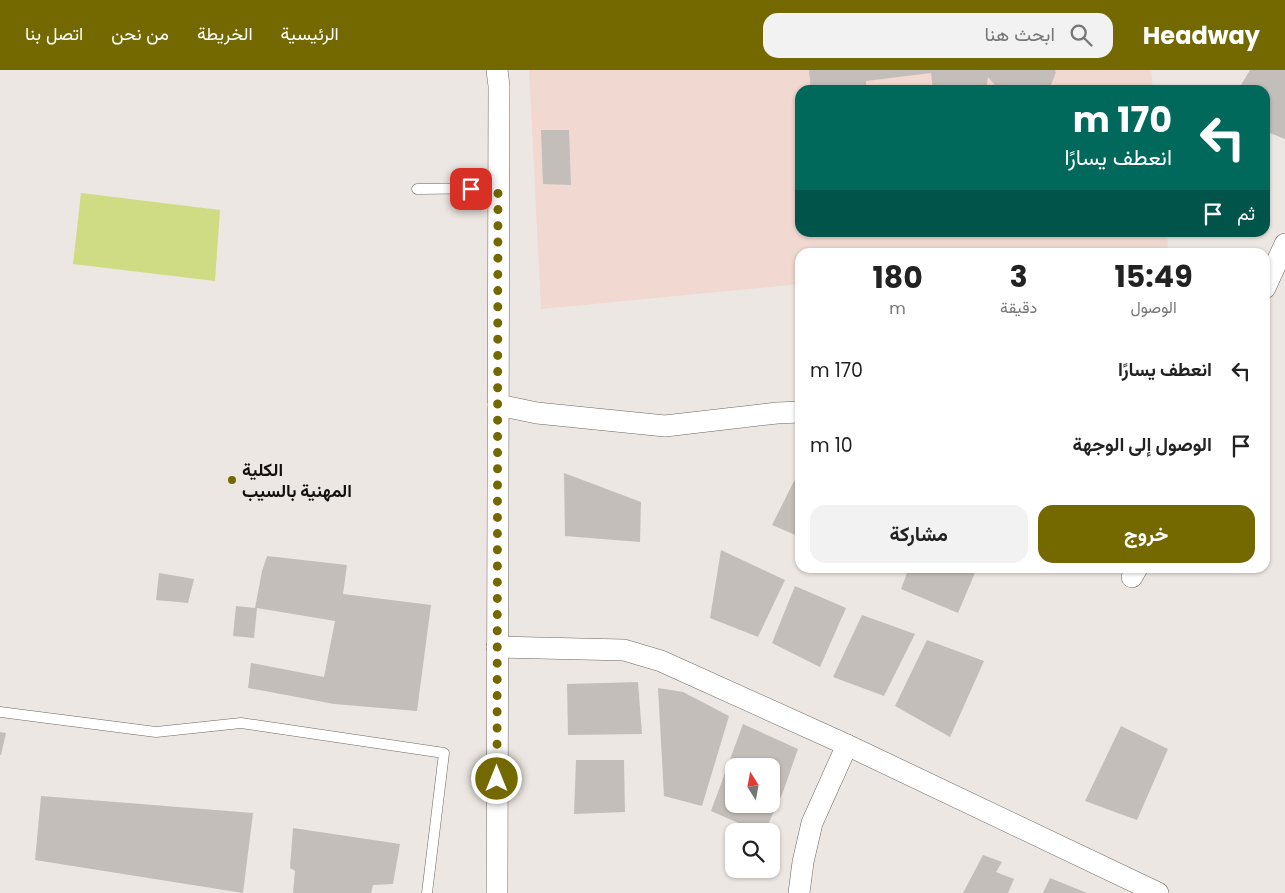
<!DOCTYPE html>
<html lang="ar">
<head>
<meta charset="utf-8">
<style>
	:root { --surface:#fff; --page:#f2f2f2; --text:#222; --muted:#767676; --accent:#746800 }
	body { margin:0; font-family:Poppins,Vazirmatn,sans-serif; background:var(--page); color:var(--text); direction:rtl; height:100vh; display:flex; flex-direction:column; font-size:19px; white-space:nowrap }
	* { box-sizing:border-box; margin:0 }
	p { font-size:16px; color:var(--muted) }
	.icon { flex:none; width:28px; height:28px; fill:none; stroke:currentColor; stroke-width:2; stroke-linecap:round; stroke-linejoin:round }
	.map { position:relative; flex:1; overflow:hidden; direction:ltr }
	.panel { position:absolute; left:795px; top:178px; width:475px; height:325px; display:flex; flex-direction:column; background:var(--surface); border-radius:15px; box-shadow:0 1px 4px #0004; direction:rtl }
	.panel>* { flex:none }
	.hud { position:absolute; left:795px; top:15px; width:475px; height:152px; border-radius:15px; box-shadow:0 1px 4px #0004; direction:rtl; background:#00695c; color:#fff; overflow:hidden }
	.needle { width:32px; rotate:349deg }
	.fabs { position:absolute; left:725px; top:688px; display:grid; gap:10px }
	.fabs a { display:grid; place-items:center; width:55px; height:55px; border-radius:10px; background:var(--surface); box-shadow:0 1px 4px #0004; font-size:25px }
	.pin { position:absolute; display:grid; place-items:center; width:42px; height:42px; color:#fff; margin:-21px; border-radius:10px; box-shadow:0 2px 8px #0006 }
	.me { position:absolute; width:55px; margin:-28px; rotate:0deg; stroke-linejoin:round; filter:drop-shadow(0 0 4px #0008) }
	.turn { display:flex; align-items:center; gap:18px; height:105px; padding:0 15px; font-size:22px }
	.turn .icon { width:65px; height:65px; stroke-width:2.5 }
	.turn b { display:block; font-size:35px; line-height:42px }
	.then { display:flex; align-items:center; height:48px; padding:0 15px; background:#0003; gap:10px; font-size:19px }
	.eta { display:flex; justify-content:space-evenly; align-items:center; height:85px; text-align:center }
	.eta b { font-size:30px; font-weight:700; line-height:35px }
	.action { display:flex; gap:10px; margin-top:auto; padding:10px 15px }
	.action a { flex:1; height:58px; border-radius:15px; background:var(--accent); color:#fff; font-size:20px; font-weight:700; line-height:58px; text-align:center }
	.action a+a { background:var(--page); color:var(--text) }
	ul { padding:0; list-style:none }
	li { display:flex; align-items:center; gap:15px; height:75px; padding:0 15px }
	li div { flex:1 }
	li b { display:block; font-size:19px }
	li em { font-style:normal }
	header { display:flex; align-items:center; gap:30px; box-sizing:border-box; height:70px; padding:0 25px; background:var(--accent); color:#fff }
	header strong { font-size:24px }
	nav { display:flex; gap:28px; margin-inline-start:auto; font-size:18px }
	.search { width:350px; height:45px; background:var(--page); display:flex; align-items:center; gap:12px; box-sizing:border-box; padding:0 18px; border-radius:15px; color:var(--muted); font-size:19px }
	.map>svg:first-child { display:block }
</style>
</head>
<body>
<header>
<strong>Headway</strong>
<div class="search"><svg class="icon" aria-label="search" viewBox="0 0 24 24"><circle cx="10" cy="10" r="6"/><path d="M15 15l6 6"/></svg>ابحث هنا</div>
<nav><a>الرئيسية</a><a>الخريطة</a><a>من نحن</a><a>اتصل بنا</a></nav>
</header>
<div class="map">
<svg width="1285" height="823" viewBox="0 0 1285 823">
	<rect width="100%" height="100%" fill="#ece7e2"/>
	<polygon fill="#f1d8d0" points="529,0 1151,0 1153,20 800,20 800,162 1167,162 1168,179 1134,182 800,182 800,214 541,239"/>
	<polygon fill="#cfdc84" points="81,123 220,140 215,211 73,194"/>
	<g fill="#c3beb9" fill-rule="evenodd">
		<polygon points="809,0 1055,0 1056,2 1049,20 999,20 988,7 986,20 933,20 931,3 866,11 866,20 811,20"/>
		<polygon points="1250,0 1285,0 1285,69 1265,61 1265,20 1238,20"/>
		<polygon points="541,60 569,60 571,115 543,114"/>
		<polygon points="800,399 800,467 772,455"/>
		<polygon points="564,403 641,432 640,472 565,466"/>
		<polygon points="721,480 785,510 758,567 710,548"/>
		<polygon points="267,486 347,495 343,524 431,535 417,641 334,634 248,618 251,593 324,607 335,551 257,538 254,568 233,566 236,536 255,538 262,501"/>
		<polygon points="909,498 977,498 958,543 901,519"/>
		<polygon points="159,503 194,509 188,533 156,530"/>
		<polygon points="795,516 846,538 820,597 772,573"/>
		<polygon points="862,545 915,564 884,626 833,607"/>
		<polygon points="927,570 984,591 950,667 895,636"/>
		<polygon points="638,612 642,664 568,665 567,614"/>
		<polygon points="658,618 683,622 729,646 702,736 664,726"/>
		<path d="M743 654 798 679 783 722 765 761H757L711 741ZM734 696H771V734H734Z"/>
		<polygon points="1121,656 1168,679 1137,750 1085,731"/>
		<polygon points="0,662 6,663 1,685 0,685"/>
		<polygon points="576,690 624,690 625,742 574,744"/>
		<polygon points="41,726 253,743 243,823 35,790"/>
		<polygon points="293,758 400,774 393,814 373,815 371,823 293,823 295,801 290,798"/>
		<polygon points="983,785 1002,792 996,802 1014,809 1008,823 963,823"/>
		<polygon points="1050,808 1087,823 1043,823"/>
	</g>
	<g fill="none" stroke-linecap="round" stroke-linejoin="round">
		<defs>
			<g id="lane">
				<polyline points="417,119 498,118"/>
				<polyline points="0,642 156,662 241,653 444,683 427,823"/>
			</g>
			<g id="street">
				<polyline points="497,0 499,16 497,823"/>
				<polyline points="1265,218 1285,174"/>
				<polyline points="498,335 537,343 665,356 777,343 800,342"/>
				<polyline points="1132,507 1137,498"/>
				<polyline points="497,577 624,580 661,591 847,675 1158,823"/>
				<polyline points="799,823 803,792 812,753 847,675"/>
			</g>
		</defs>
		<use href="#lane" stroke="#6d6864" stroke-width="11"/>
		<use href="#street" stroke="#6d6864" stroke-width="22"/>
		<use href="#lane" stroke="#fff" stroke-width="10"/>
		<use href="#street" stroke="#fff" stroke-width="21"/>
	</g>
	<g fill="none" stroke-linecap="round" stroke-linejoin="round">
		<polyline stroke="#746800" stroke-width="9" stroke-dasharray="0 16.2" points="471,119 498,118 497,709"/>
	</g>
	<circle fill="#746800" stroke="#ece7e2" stroke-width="2" cx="232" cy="410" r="5"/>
	<g text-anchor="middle" stroke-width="4.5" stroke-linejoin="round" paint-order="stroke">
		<g font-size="18" font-weight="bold" fill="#12100f" stroke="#ece7e2" text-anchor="start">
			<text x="242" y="406">الكلية<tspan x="242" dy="21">المهنية بالسيب</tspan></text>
		</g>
	</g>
</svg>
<div class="fabs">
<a><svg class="needle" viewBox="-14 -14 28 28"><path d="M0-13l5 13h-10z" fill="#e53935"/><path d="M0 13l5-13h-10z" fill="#767676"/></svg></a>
<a><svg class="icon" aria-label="search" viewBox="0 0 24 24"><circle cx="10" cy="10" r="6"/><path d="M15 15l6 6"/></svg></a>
</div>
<div class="pin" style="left:471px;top:119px;background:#d93025"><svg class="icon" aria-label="arrive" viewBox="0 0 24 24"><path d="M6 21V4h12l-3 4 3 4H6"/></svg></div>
<svg class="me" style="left:497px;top:709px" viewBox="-20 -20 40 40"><circle r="17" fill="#746800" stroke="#fff" stroke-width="3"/><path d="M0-11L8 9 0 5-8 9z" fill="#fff"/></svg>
<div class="hud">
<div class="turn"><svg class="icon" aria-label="left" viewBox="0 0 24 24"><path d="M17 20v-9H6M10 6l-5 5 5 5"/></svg><div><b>170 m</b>انعطف يسارًا</div></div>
<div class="then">ثم<svg class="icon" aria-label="arrive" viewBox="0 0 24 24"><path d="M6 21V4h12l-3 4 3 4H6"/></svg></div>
</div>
<section class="panel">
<div class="eta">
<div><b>15:49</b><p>الوصول</p></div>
<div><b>3</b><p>دقيقة</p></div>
<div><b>180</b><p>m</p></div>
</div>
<ul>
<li><svg class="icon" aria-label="left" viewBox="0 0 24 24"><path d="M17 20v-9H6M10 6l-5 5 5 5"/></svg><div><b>انعطف يسارًا</b></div><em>170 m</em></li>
<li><svg class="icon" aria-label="arrive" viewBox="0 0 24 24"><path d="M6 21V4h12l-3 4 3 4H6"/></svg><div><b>الوصول إلى الوجهة</b></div><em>10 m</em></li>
</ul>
<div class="action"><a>خروج</a><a>مشاركة</a></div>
</section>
</div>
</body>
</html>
